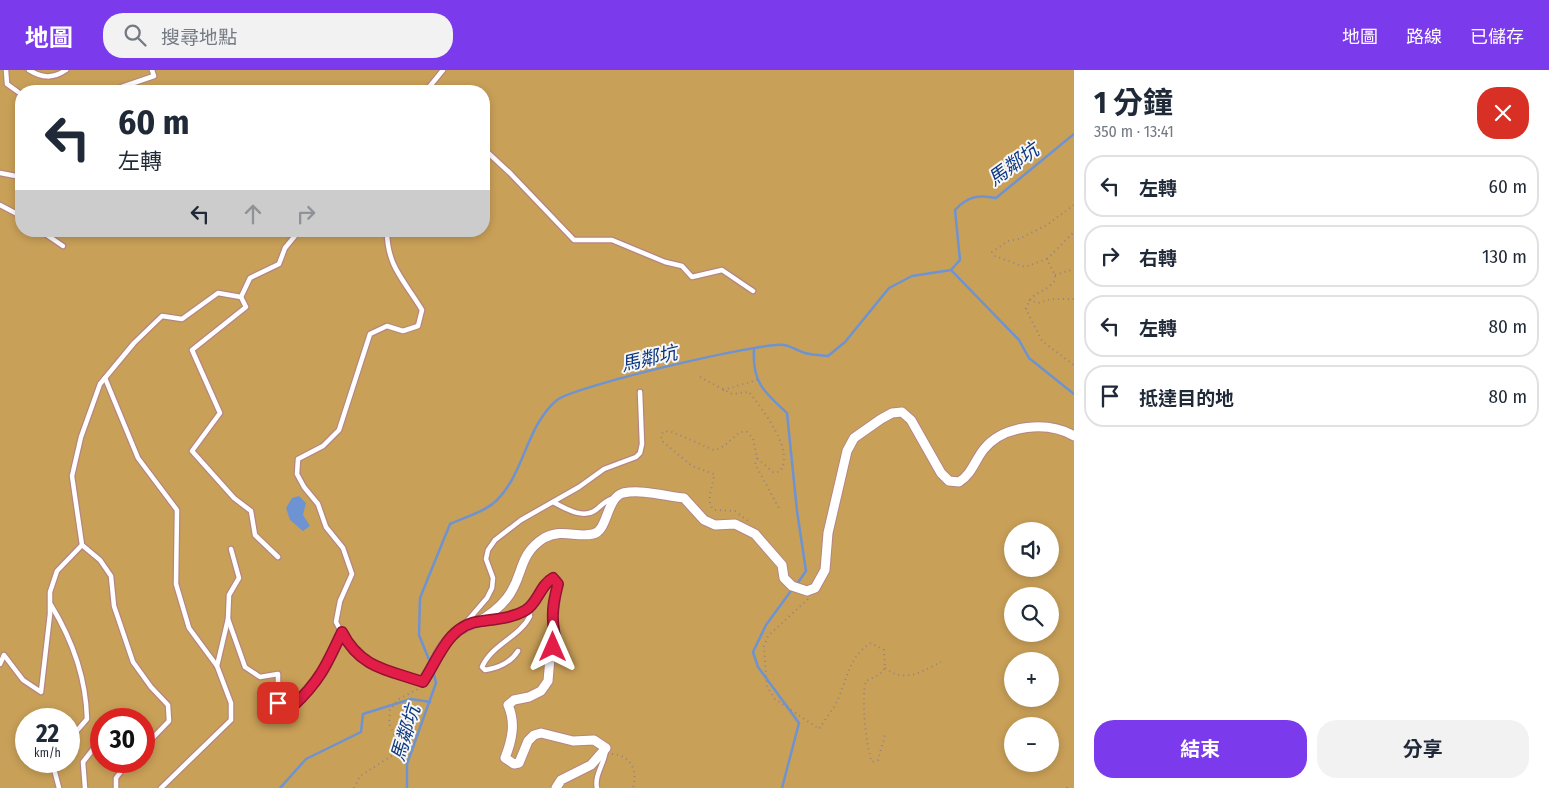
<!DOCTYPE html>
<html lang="zh-TW">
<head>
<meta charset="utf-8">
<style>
	:root { --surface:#fff; --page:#f2f2f3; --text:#1f2937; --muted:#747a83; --line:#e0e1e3; --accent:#7c3aed }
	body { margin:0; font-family:"Fira Sans Condensed","Noto Sans TC",sans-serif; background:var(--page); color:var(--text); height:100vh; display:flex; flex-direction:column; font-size:19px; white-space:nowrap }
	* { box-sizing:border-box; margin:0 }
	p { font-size:16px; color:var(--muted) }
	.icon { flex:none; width:28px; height:28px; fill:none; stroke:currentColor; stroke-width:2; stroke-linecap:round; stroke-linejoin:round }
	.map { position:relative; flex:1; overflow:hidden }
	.sheet { display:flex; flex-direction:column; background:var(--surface); width:475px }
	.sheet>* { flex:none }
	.hud { position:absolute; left:15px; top:15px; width:475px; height:152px; border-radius:20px; box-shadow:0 2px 8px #0003; background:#fff; color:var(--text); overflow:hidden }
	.tools { position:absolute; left:1004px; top:452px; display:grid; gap:10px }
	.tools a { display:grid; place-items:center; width:55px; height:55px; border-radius:50%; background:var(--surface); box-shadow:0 2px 8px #0003; font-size:25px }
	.speed { position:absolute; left:15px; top:638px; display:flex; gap:10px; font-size:25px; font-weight:700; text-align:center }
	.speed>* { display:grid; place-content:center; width:65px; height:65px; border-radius:50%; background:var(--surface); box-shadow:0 2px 8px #0003; line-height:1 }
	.speed small { font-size:12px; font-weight:400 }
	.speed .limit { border:8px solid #d22; background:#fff; color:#111 }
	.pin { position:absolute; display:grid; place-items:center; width:42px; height:42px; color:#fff; margin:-21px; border-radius:10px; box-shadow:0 2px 8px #0006 }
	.me { position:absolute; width:55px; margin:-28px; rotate:0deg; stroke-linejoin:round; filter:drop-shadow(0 0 4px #0008) }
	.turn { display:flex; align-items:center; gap:18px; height:105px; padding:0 20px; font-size:22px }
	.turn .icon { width:65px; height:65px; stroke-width:2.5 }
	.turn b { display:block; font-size:35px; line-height:42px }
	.lanes { display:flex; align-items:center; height:48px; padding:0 20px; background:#0003; justify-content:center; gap:25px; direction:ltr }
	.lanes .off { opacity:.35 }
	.round { display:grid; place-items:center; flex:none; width:52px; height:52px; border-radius:20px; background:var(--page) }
	.head { display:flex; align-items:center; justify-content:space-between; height:85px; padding:0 20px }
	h1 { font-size:30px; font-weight:700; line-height:38px }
	.action { display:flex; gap:10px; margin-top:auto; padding:10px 20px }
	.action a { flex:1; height:58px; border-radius:20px; background:var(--accent); color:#fff; font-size:20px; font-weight:700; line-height:58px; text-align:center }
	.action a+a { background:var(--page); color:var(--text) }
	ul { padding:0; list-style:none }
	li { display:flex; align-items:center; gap:15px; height:62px; margin:0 10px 8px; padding:0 10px; border:2px solid var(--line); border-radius:20px }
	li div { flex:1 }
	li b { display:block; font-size:19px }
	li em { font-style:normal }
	header { display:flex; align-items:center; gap:30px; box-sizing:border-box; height:70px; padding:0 25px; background:var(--accent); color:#fff }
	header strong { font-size:24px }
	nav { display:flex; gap:28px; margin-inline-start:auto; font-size:18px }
	.search { width:350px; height:45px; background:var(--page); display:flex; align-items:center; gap:12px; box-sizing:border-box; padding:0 18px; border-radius:20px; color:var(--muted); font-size:19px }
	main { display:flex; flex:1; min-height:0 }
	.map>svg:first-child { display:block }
</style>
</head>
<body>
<header>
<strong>地圖</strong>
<div class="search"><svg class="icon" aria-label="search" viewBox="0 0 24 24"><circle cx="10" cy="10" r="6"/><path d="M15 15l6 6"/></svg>搜尋地點</div>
<nav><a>地圖</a><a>路線</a><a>已儲存</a></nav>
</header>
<main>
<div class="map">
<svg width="1074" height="718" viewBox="0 0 1074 718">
	<rect width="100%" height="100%" fill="#fae4e3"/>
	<path fill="#c9a058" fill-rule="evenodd" d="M0 0H1074V718H0ZM21 21H484V161H21ZM1012 461H1050V499H1012ZM1012 526H1050V564H1012ZM1012 591H1050V629H1012ZM26 649H69V691H26ZM101 649H144V691H101ZM1012 656H1050V694H1012Z"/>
	<polygon fill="#6e93d2" points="299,426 306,433 303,445 310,456 303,461 290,450 286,438 292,428"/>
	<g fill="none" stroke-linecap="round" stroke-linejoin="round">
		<g stroke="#6e93d2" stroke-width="2.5">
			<polyline points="951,200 1019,270 1029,288 1074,324"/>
			<path d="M754 280C752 312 764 322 787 343L797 441 806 501 797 514"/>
			<path d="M430 592 419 565 420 528 450 454C465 447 485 442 497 430 525 402 526 356 557 330 575 316 760 272 784 275 791 276 798 281 805 283 812 285 821 285 828 286L845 272 889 218 912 206 951 200 960 190 955 140C967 127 978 124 996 128L1074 64"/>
			<polyline points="280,718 306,689 361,662 363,644 411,629 430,632"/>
			<polyline points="407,718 407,694 436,613 433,600"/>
			<polyline points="782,718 799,653 758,597 753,582 766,555 793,518"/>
		</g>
		<defs>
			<g id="lane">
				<polyline points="6,0 7,14 21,24"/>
				<path d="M29 0C42 8 53 9 66 0"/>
				<polyline points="110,21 154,6 152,0"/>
				<polyline points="426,21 443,0"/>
				<polyline points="484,79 510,103 574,170 612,170 665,192 682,196 692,207 722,200 753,221"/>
				<polyline points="0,103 21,107"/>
				<polyline points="0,135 21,146"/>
				<polyline points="41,161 63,176"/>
				<path d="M387 161C387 197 405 211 422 240L418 256 403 261 387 256 370 264 339 360 323 376 298 389 297 404 304 417 318 434 326 457 343 478 352 504 340 531 336 552 346 571 368 594 423 611"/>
				<polyline points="241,227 246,237 192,280 220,343 192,381 234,428 251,441 255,465 278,487"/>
				<polyline points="105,308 138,388 177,440 176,514 189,558 217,596 231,633 231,650 161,718"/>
				<path d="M553 432C566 439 584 450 597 439 603 434 606 430 614 428"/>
				<polyline points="82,475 100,490 111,506 114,536 133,592 151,617 168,635 169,651 144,677"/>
				<path d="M51 535C73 571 86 607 87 649L69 670"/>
				<polyline points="228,549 245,597 260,607 278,604 278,633 293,636 322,606 342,561"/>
				<polyline points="463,556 487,528 492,518 493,508 486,489 488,480 495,470 521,450 579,417 604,399 636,387 640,383 642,374 640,322"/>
				<path d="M518 581C511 592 499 598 485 600L482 597C492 574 520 567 530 546L528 539"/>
				<polyline points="0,594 4,585 23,610 41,622 50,544 50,522 57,501 82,475 72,406 81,367 100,314 134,273 162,246 182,249 218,223 241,227 250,208 279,194 285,178 299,161"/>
				<polyline points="217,596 228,549 229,525 239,508 231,479"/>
				<polyline points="52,691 59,718"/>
				<polyline points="85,718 83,692 101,669"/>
				<polyline points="116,718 116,708 129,691"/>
				<path d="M597 718C594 705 605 693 606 679"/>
			</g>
			<g id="street">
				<path d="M480 551C492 550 519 548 528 538 538 529 541 515 553 508L557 511 553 552 556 567 550 588 548 611 541 621 529 627 514 630 508 635C516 653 512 670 505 688L514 694 519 693 528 671 534 665 541 663 573 671 594 670 606 678 591 695 561 710 556 718"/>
				<path d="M423 611C432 599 436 583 446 572 454 561 466 557 477 552 488 547 500 537 507 528 524 507 517 485 544 468 563 458 576 468 593 464 608 461 606 428 623 423 642 419 665 426 684 428L704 450 715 455 735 454 755 464 782 495 784 508 792 516 807 521 815 518 825 500 828 463 847 381 854 368 881 349 892 343 902 342 911 350 941 403 949 411 959 412C972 404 975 390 984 379 1004 354 1049 351 1074 366"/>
			</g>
		</defs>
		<use href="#lane" stroke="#b58583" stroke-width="7"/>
		<use href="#street" stroke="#b58583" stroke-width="11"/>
		<g stroke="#968281" stroke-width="2" stroke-dasharray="1 4" stroke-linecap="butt">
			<path d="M1074 135 1047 155 1019 169 1008 171 992 182 995 186 1025 197 1047 189 1055 205V210C1046 224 1032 219 1026 239L1042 271 1074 295"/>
			<polyline points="1047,189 1074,162"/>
			<polyline points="1055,205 1074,199"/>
			<polyline points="1029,230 1038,233 1051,229 1074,229"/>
			<path d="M700 307 732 324 749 322C762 339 797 383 779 402H773L757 388 753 368 747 362H740L724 376 714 380 670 361 663 362 661 366 662 371 692 396 714 404C714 417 704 429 714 440L735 441 748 451"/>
			<polyline points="723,320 760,309"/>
			<polyline points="757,388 755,394 780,440"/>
			<path d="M808 529 768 566 764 576 767 617 775 629 819 659C825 649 834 639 838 629 848 607 849 586 871 573L884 580 885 598 879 605 866 611C861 627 866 677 872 692L878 690 885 665"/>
			<path d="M885 598C905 614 922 601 941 592"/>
			<path d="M612 684C631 685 638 701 633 718"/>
			<polyline points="354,718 360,706 396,683 397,671 389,653 390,640 399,629 420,618"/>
			<polyline points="1067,718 1067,717"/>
		</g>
		<use href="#lane" stroke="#fff" stroke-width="4.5"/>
		<use href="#street" stroke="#fff" stroke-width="9"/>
	</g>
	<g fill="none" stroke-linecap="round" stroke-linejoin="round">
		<defs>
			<path id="route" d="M278 633 293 636C320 611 327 594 342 562 360 598 388 600 423 612 439 588 448 554 482 551 497 549 513 548 526 540 538 533 540 515 553 508L558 514C555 526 552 537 553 550 553 561 557 566 553 577"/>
		</defs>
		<use href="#route" stroke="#92132f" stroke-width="12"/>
		<use href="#route" stroke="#e11d48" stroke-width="9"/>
	</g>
	<g text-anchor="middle" stroke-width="4" stroke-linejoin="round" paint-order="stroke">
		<g font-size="19" font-style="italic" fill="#0c3781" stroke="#f7f7f7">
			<text transform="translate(1013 94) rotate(-36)" y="7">馬鄰坑</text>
			<text transform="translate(649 288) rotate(-13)" y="7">馬鄰坑</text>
			<text transform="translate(405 663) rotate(-73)" y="7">馬鄰坑</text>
		</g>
	</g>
</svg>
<div class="tools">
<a><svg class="icon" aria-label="sound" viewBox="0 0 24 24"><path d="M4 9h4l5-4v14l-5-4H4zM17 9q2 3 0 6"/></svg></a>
<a><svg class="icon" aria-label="search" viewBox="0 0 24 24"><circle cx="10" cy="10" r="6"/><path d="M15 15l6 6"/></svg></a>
<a>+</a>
<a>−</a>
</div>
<div class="speed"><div>22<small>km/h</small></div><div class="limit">30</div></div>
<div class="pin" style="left:278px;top:633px;background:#d93025"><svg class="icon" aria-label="arrive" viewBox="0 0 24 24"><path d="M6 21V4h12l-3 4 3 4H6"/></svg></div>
<svg class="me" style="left:553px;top:577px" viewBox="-20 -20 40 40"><path d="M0-17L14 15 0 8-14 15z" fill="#e11d48" stroke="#fff" stroke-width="4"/></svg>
<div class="hud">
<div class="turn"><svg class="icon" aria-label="left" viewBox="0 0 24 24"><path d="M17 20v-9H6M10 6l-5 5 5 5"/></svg><div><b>60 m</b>左轉</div></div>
<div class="lanes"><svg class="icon" aria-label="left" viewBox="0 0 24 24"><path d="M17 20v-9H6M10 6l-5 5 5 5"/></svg><svg class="icon off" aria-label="ahead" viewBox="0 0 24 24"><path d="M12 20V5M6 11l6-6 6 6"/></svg><svg class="icon off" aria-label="right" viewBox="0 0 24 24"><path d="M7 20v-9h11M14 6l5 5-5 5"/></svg></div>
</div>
</div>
<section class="sheet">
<div class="head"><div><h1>1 分鐘</h1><p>350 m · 13:41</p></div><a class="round" style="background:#d93025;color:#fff"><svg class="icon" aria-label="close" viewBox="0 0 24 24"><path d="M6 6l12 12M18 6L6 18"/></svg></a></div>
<ul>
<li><svg class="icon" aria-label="left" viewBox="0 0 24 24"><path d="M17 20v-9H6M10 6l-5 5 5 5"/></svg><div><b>左轉</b></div><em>60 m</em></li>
<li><svg class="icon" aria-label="right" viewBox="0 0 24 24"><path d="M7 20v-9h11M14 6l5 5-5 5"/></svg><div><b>右轉</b></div><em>130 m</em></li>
<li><svg class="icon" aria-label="left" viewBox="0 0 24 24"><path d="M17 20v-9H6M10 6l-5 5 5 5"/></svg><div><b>左轉</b></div><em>80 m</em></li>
<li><svg class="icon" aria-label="arrive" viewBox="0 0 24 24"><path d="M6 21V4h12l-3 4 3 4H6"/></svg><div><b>抵達目的地</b></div><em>80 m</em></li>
</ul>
<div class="action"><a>結束</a><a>分享</a></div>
</section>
</main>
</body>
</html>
